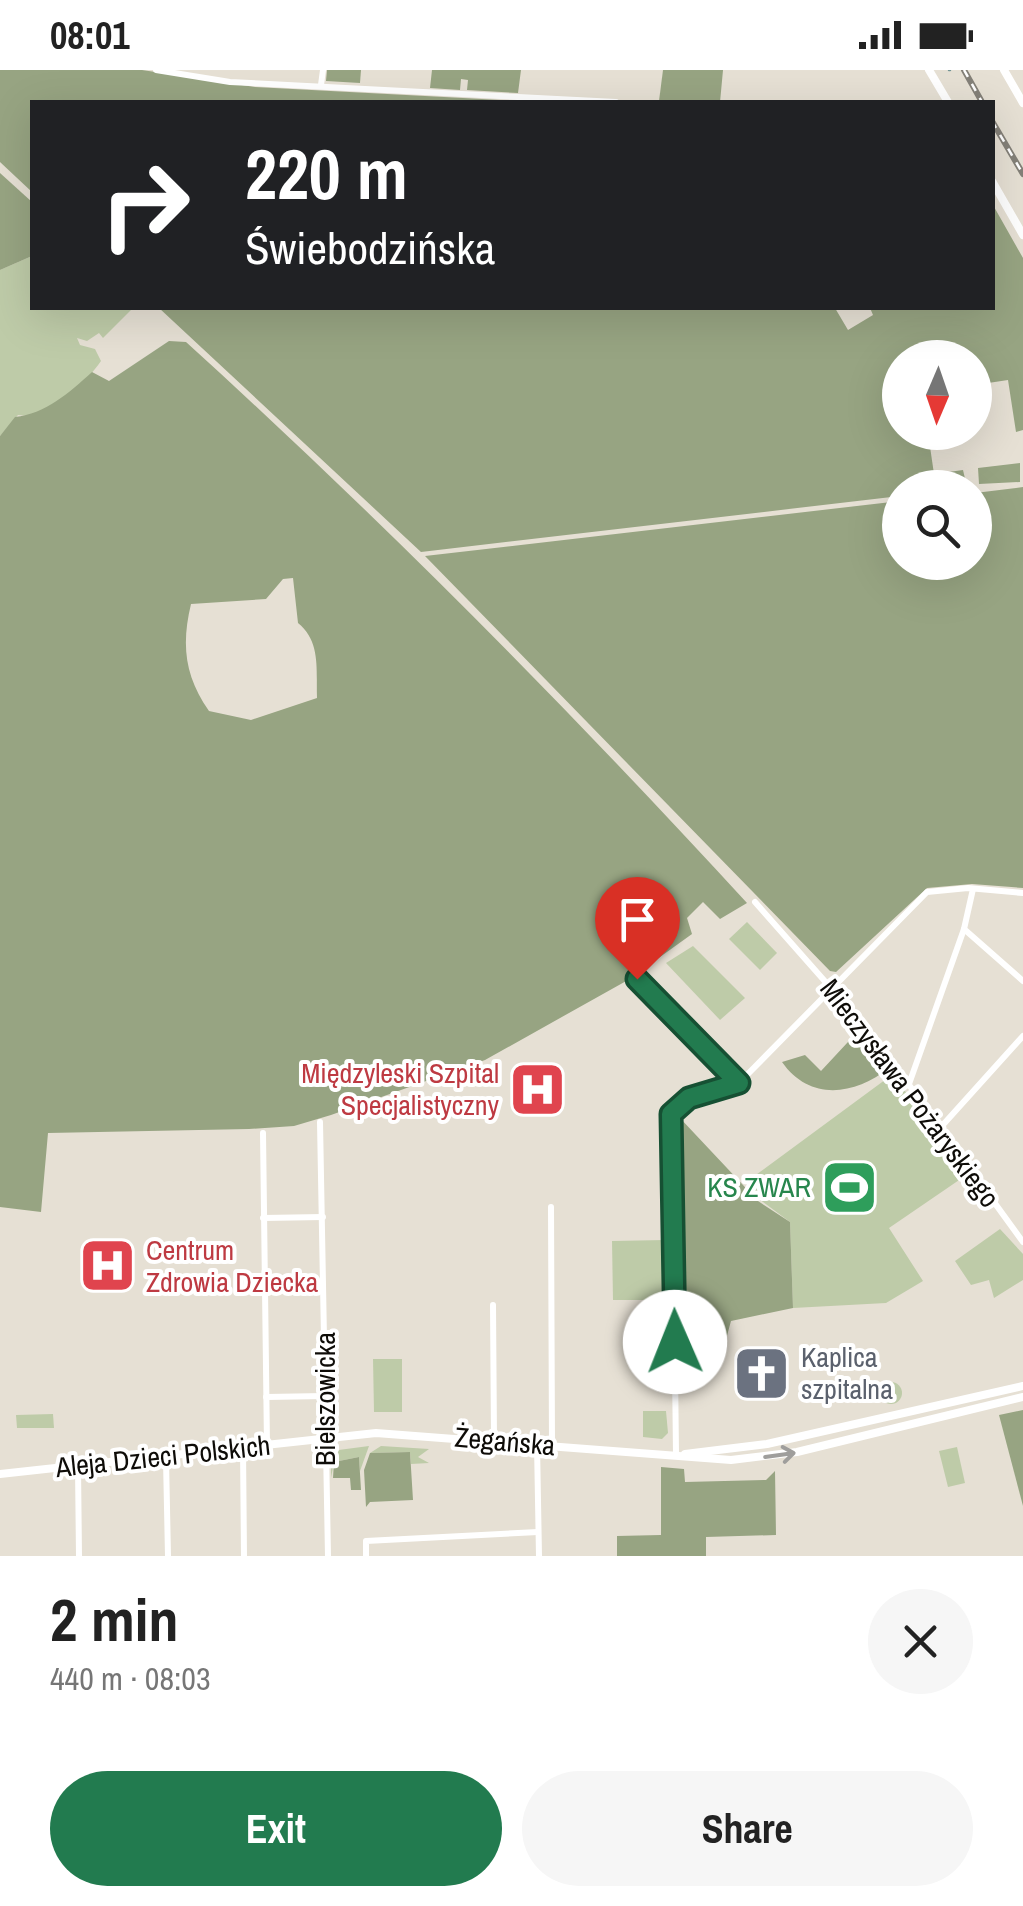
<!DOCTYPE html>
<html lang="en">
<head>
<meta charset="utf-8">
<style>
	:root { --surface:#fff; --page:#f6f6f6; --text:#222; --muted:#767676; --accent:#227b4f }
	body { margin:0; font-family:"Archivo Narrow",sans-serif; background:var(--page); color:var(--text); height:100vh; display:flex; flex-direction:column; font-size:38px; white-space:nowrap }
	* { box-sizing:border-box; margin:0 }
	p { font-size:32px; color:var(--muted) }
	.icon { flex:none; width:55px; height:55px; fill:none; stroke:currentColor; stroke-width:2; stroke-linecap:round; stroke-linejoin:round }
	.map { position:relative; height:1486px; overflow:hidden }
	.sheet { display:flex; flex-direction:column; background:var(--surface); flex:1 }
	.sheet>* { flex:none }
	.top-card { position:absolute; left:30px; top:30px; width:965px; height:210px; border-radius:0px; box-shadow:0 10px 40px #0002; background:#202124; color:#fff; overflow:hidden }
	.needle { width:65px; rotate:182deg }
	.controls { position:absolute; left:882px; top:270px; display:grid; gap:20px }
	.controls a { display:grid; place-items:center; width:110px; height:110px; border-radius:50%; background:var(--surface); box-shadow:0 10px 40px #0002; font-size:50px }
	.pin { position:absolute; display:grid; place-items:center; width:85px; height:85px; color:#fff; margin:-102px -42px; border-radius:50% 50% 50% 0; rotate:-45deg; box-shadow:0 0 10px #0007 }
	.pin .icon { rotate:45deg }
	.me { position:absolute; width:110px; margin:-55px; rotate:359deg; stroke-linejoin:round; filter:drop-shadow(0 0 8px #0008) }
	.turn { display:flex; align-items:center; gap:35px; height:210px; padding:0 50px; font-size:45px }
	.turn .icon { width:130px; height:130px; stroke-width:2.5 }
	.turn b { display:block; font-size:70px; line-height:85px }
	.round { display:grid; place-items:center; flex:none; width:105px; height:105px; border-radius:52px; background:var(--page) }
	.headline { display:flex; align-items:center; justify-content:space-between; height:170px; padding:0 50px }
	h1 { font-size:60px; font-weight:800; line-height:75px }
	.action { display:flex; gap:20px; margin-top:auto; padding:20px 50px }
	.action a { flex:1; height:115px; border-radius:60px; background:var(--accent); color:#fff; font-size:40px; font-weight:800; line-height:115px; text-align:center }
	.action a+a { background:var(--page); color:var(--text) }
	.status { display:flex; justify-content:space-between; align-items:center; height:70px; padding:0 50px; background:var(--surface); direction:ltr }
	.status svg { height:28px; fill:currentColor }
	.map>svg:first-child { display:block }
</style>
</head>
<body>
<div class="status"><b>08:01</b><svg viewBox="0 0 49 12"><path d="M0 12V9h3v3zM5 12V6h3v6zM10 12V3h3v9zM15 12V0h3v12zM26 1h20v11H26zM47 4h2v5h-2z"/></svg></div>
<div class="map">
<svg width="1023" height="1486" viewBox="0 0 1023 1486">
	<rect width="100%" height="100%" fill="#e6e0d4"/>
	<g fill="#becba8">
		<path d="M32 186V238H133L103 268 99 263 87 271 77 268 80 275 95 279 101 291C86 313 46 350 18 345L0 366V200Z"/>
		<polygon points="747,852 777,883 760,900 729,869"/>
		<polygon points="693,876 745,928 720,950 666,893"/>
		<polygon points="893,1004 965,1106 889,1158 923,1211 886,1233 793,1238 790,1152 751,1123 749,1110"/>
		<polygon points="1000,1159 1023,1184 1023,1210 994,1228 989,1210 971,1215 955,1191"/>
		<polygon points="665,1170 666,1230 613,1230 612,1171"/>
		<polygon points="373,1289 402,1289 402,1342 374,1342"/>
		<circle cx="891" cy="1323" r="11"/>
		<polygon points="643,1341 666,1341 668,1363 662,1369 643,1367"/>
		<polygon points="53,1344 54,1358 17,1358 16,1345"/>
		<polygon points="369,1376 360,1401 359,1387 334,1392 331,1408 331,1381"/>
		<polygon points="381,1376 429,1379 418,1387 429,1393 411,1394 410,1382 370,1383"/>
		<polygon points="957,1377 965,1413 948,1417 939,1381"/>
	</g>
	<g fill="#97a482" fill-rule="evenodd">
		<polygon points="0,0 142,0 255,17 537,32 32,32 32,122 0,92"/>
		<polygon points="327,0 361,0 360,13 326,11"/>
		<polygon points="432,0 521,0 518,23 467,20 468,10 461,9 460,20 430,18"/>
		<polygon points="663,0 723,0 720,32 659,31"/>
		<polygon points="0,103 32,132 32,186 0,200"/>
		<polygon points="993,135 1023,188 1023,360 1016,362 1008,310 975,315 975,288 900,288 900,362 928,363 934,404 963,400 967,417 900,418 900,426 421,482 159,238 835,238 848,260 873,245 870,238 992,238"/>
		<path d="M169 271 186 272C382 450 568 638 747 833L720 849 703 832 687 848 692 864 628 910 485 990 331 1045 294 1056 249 1059 48 1063 41 1142 0 1137V366L15 347C45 344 69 323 92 302L109 311ZM293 508 298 553C321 572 316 599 317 628L251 650 209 641C185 606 181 576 191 534L266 529 283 509Z"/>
		<polygon points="1020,393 1020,412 979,414 978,398"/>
		<polygon points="1023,417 1023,818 972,814 927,818 836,902 830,901 425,486 900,431 900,492 975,492 975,423"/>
		<path d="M861 958 889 998C855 1025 810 1032 782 992L805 985 821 1001Z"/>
		<polygon points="674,1047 679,1047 758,1131 790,1152 793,1238 731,1251 722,1284 677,1283"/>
		<polygon points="1023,1340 1023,1436 999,1345"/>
		<polygon points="410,1382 413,1430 370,1432 366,1437 364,1400 370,1383"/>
		<polygon points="359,1387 361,1420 351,1420 350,1408 333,1408 334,1392"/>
		<polygon points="661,1397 684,1399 685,1412 766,1410 775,1401 776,1465 706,1467 706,1486 617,1486 617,1466 661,1465"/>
	</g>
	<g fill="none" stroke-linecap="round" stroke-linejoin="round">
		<polyline stroke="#739494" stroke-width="2.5" points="949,0 950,0"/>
		<g stroke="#fff" stroke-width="6">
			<polyline points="156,0 230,12 616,32"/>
			<polyline points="321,15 323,0"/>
			<polyline points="755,832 875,968 1023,1172"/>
			<polyline points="964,859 1023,911"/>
			<polyline points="637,909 739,1013"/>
			<polyline points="909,1014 964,859 973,819"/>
			<polyline points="320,1052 328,1486"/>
			<polyline points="941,1057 1023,966"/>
			<polyline points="263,1063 267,1375"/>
			<polyline points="551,1137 552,1375"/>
			<polyline points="263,1148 323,1147"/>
			<polyline points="493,1235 494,1370"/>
			<polyline points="266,1327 325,1326"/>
			<polyline points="537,1374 539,1486"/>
			<polyline points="243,1378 244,1486"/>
			<polyline points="676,1384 672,1041 689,1028 739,1013 927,822 968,818 1023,823"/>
			<polyline points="166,1389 168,1486"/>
			<polyline points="78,1397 79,1486"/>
			<polyline points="366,1486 366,1471 538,1462"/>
		</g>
		<g stroke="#fff" stroke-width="8">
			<polyline points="685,1384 767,1374 1023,1316"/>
			<polyline points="0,1404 376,1363 731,1390 797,1382 1023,1327"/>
		</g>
		<g stroke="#fff" stroke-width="8">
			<polyline points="929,0 948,32"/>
			<polyline points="1004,0 1023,33"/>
			<polyline points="992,111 1023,165"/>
		</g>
		<defs>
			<g id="rail">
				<polyline points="964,0 982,32"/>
				<polyline points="992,51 1023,104"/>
			</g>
		</defs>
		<use href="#rail" stroke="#848078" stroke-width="6"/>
		<use href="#rail" stroke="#fff" stroke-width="2.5" stroke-dasharray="8" stroke-linecap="butt"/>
	</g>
	<defs><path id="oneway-shaft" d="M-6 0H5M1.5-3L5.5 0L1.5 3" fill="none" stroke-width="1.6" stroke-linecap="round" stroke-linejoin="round" transform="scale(2.5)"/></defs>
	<use stroke="#9f9e9c" href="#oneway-shaft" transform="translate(780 1385) rotate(-8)"/>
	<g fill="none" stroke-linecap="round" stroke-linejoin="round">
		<defs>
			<polyline id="route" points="637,909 739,1013 689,1028 671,1044 675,1272"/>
		</defs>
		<use href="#route" stroke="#165033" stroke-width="25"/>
		<use href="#route" stroke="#227b4f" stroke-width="18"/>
	</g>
	<defs>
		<symbol id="hospital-square" viewBox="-11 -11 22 22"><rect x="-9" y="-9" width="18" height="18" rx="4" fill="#e0444e" stroke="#fff"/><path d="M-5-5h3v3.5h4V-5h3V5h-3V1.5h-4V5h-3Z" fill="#fff"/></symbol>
		<symbol id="stadium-square" viewBox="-11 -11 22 22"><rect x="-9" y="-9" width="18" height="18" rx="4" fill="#2e9e5b" stroke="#fff"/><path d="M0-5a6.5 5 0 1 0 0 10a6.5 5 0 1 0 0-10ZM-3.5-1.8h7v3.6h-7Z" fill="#fff"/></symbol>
		<symbol id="church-square" viewBox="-11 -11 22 22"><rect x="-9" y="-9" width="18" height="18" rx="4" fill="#6b7280" stroke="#fff"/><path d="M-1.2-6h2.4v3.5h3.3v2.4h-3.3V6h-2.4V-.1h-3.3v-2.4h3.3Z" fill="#fff"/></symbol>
	</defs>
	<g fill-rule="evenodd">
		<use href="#hospital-square" x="506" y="988" width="63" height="63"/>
		<use href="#stadium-square" x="818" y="1086" width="63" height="63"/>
		<use href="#hospital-square" x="76" y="1164" width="63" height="63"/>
		<use href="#church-square" x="730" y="1272" width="63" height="63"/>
	</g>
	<g text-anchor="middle" stroke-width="8" stroke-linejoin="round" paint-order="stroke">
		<g font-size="28" fill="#be3a42" stroke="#fff" text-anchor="end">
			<text x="499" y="1013">Międzyleski Szpital<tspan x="499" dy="32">Specjalistyczny</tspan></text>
			<text x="146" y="1190" text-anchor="start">Centrum<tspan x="146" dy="32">Zdrowia Dziecka</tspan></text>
		</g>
		<g font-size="28" fill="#0e0c08" stroke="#fff">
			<text transform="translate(910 1023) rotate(53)" y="10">Mieczysława Pożaryskiego</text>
			<text transform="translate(325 1329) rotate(-90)" y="10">Bielszowicka</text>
			<text transform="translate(505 1371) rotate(5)" y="10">Żegańska</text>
			<text transform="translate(163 1386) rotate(-6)" y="10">Aleja Dzieci Polskich</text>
		</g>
		<g font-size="28" fill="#27864d" stroke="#fff" text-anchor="end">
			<text x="811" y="1127">KS ZWAR</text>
		</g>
		<g font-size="28" fill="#5b616d" stroke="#fff" text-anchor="start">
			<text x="801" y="1297">Kaplica<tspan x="801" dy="32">szpitalna</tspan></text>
		</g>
	</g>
</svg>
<div class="controls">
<a><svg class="needle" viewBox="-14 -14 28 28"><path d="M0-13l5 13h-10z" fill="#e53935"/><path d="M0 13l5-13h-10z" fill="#767676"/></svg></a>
<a><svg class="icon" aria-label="search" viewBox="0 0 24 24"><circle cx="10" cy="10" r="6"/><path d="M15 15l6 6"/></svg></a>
</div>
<div class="pin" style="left:637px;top:909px;background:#d93025"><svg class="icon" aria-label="arrive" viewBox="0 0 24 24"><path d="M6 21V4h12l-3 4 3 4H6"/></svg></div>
<svg class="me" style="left:675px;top:1272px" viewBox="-20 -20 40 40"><circle r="19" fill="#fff"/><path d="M0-13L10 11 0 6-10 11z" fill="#227b4f"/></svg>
<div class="top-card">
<div class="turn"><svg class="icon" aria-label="right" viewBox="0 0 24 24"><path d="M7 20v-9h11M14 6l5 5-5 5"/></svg><div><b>220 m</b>Świebodzińska</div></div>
</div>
</div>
<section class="sheet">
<div class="headline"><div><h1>2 min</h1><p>440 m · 08:03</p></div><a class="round"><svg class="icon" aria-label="close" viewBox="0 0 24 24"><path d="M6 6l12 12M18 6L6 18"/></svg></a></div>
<div class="action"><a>Exit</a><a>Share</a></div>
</section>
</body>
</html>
